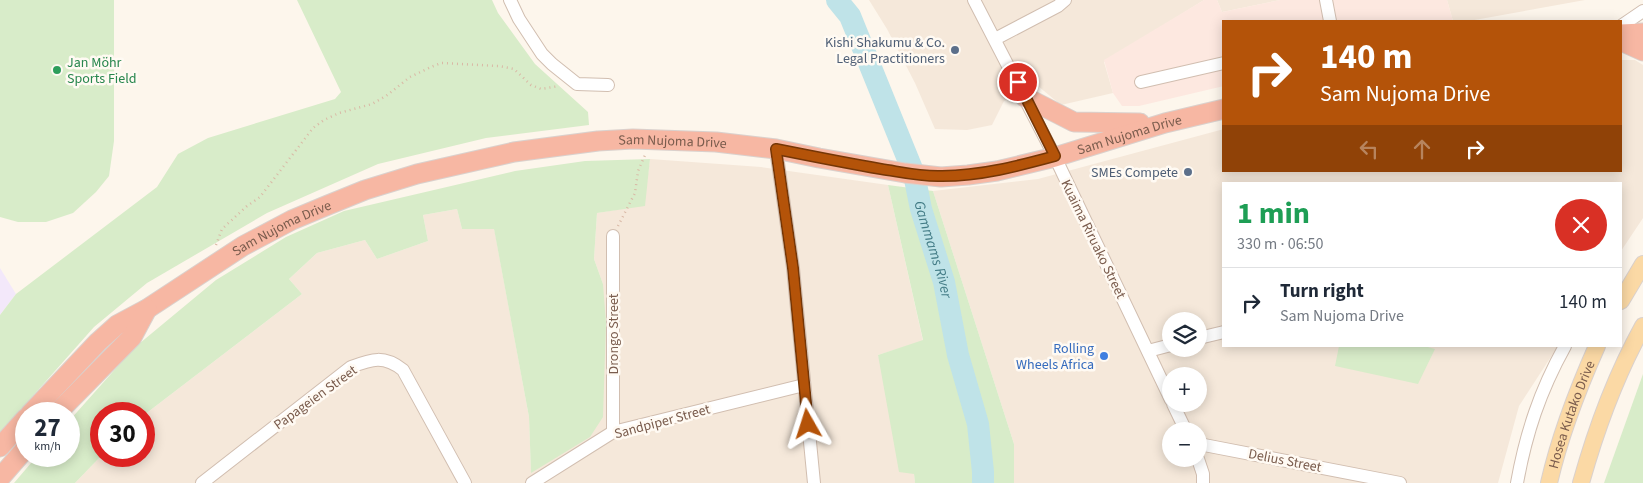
<!DOCTYPE html>
<html lang="en">
<head>
<meta charset="utf-8">
<style>
	:root { --surface:#fff; --page:#f2f2f3; --text:#1f2937; --muted:#747a83; --line:#e0e1e3 }
	body { margin:0; font-family:"Source Sans 3",sans-serif; background:var(--page); color:var(--text); height:100vh; display:flex; flex-direction:column; font-size:19px; white-space:nowrap }
	* { box-sizing:border-box; margin:0 }
	p { font-size:16px; color:var(--muted) }
	.icon { flex:none; width:28px; height:28px; fill:none; stroke:currentColor; stroke-width:2; stroke-linecap:round; stroke-linejoin:round }
	.map { position:relative; flex:1; overflow:hidden }
	.details { position:absolute; left:1222px; top:182px; width:400px; height:165px; display:flex; flex-direction:column; background:var(--surface); border-radius:0px; box-shadow:0 2px 12px #0003 }
	.details>* { flex:none }
	.top-card { position:absolute; left:1222px; top:20px; width:400px; height:152px; border-radius:0px; box-shadow:0 2px 12px #0003; background:#b45309; color:#fff; overflow:hidden }
	.controls { position:absolute; left:1162px; top:312px; display:grid; gap:10px }
	.controls a { display:grid; place-items:center; width:45px; height:45px; border-radius:50%; background:var(--surface); box-shadow:0 2px 12px #0003; font-size:25px }
	.speed { position:absolute; left:15px; top:402px; display:flex; gap:10px; font-size:25px; font-weight:700; text-align:center }
	.speed>* { display:grid; place-content:center; width:65px; height:65px; border-radius:50%; background:var(--surface); box-shadow:0 2px 12px #0003; line-height:1 }
	.speed small { font-size:12px; font-weight:400 }
	.speed .limit { border:8px solid #d22; background:#fff; color:#111 }
	.pin { position:absolute; display:grid; place-items:center; width:42px; height:42px; color:#fff; margin:-21px; border:2px solid #fff; border-radius:50%; box-shadow:0 1px 5px #0007 }
	.me { position:absolute; width:55px; margin:-28px; rotate:354deg; stroke-linejoin:round; filter:drop-shadow(0 0 4px #0008) }
	.turn { display:flex; align-items:center; gap:18px; height:105px; padding:0 15px; font-size:22px }
	.turn .icon { width:65px; height:65px; stroke-width:2.5 }
	.turn b { display:block; font-size:35px; line-height:42px }
	.lanes { display:flex; align-items:center; height:48px; padding:0 15px; background:#0003; justify-content:center; gap:25px; direction:ltr }
	.lanes .off { opacity:.35 }
	.round { display:grid; place-items:center; flex:none; width:52px; height:52px; border-radius:26px; background:var(--page) }
	.headline { display:flex; align-items:center; justify-content:space-between; height:85px; padding:0 15px }
	h1 { font-size:30px; font-weight:700; line-height:38px; color:#1e9e55 }
	ul { padding:0; list-style:none }
	li { display:flex; align-items:center; gap:15px; height:70px; padding:0 15px; border-top:1px solid var(--line) }
	li div { flex:1 }
	li b { display:block; font-size:19px }
	li em { font-style:normal }
	.map>svg:first-child { display:block }
</style>
</head>
<body>
<div class="map">
<svg width="1643" height="483" viewBox="0 0 1643 483">
	<rect width="100%" height="100%" fill="#fdf6ec"/>
	<g fill="#f5e8da" fill-rule="evenodd">
		<polygon points="869,0 1204,0 1104,62 1113,93 1061,105 1038,86 1004,101 992,125 967,130 935,129 915,83 887,29"/>
		<polygon points="1217,0 1280,0 1222,12"/>
		<polygon points="1447,0 1585,0 1469,21 1453,21"/>
		<path d="M1621 60H1635L1643 65V218L1621 251V184H1224V346H1558L1519 406 1498 483H1014V444L933 191 1038 179 1224 129V171H1621ZM1171 321H1199V349H1171ZM1171 376H1199V404H1171ZM1171 431H1199V459H1171Z"/>
		<polygon points="650,159 761,167 888,185 923,341 878,355 914,474 915,483 75,483 101,456 144,456 144,415 302,294 289,279 317,253 365,240 377,259 428,241 423,215 457,209 462,229 494,228 529,417 531,472 603,284 594,259 597,213 644,205"/>
	</g>
	<polygon fill="#fde8e0" points="1204,0 1217,0 1222,12 1280,0 1447,0 1453,21 1224,21 1224,86 1139,106 1122,106 1113,93 1104,60"/>
	<polygon fill="#f3e8fa" points="0,268 16,294 0,315"/>
	<g fill="#d8ecc9">
		<polygon points="0,0 114,0 114,141 109,176 96,192 73,213 46,222 18,222 0,217"/>
		<polygon points="297,0 492,0 498,13 535,64 588,112 589,125 486,138 378,164 267,213 147,283 94,327 0,433 0,315 16,294 157,187 178,154 208,138 335,99 341,92"/>
		<polygon points="650,159 645,206 597,213 594,259 603,284 606,323 603,417 590,437 531,473 529,417 494,229 462,229 457,209 423,215 428,241 377,259 365,240 317,253 289,279 302,294 144,415 101,414 101,456 75,483 14,483 37,456 69,456 69,421 134,348 216,280 286,237 344,211 515,171 585,161"/>
		<polygon points="888,185 933,191 1014,444 1014,483 915,483 914,474 899,472 878,355 923,340"/>
		<polygon points="1339,346 1424,346 1435,349 1418,384 1335,366"/>
		<polygon points="1643,374 1643,483 1604,483"/>
	</g>
	<g fill="none" stroke-linecap="round" stroke-linejoin="round">
		<path stroke="#bfe3e8" stroke-width="22" id="s1" d="M837 0 850 16 914 174 921 209 944 282 958 355 978 424 983 472V483"/>
		<defs>
			<g id="minor">
				<polyline points="510,0 519,19 542,54 552,64 577,84 608,85"/>
				<polyline points="974,0 1055,157 1171,400"/>
				<polyline points="1326,0 1330,21"/>
				<polyline points="1621,26 1643,11"/>
				<polyline points="995,39 1058,6 1065,0"/>
				<polyline points="1141,82 1224,63"/>
				<polyline points="776,149 793,268 814,483"/>
				<polyline points="1199,338 1224,332"/>
				<polyline points="1148,351 1171,345"/>
				<polyline points="1173,404 1186,431"/>
				<polyline points="613,432 613,236"/>
				<polyline points="1199,444 1400,483"/>
				<polyline points="1198,459 1203,474 1203,483"/>
				<path d="M202 483 351 367C372 359 384 355 403 370L465 483"/>
				<polyline points="532,483 613,432 804,385"/>
				<path d="M1517 483C1526 433 1540 391 1565 346"/>
			</g>
			<g id="major">
				<polyline points="1621,301 1643,264"/>
				<path id="s2" d="M1549 483C1560 435 1577 391 1597 346"/>
				<path d="M1581 483C1596 429 1616 375 1643 326"/>
			</g>
			<g id="highway">
				<polyline points="1621,34 1643,33"/>
				<polyline points="1621,41 1643,51"/>
				<polyline points="1025,97 1074,122 1140,123"/>
				<path id="s3" d="M30 414 98 342 117 325 147 309 243 246 292 220 328 205 365 190 417 174 514 152 598 141 633 139 716 142 776 149 819 158 905 173 941 177 968 175 997 171 1055 157 1165 123 1224 109"/>
				<polyline points="56,414 132,337 147,309"/>
				<polyline points="0,447 26,418"/>
				<polyline points="0,478 26,448"/>
			</g>
		</defs>
		<use href="#minor" stroke="#d1beb0" stroke-width="14"/>
		<use href="#major" stroke="#dad1cd" stroke-width="18"/>
		<use href="#highway" stroke="#dad1cd" stroke-width="21"/>
		<g stroke="#d9b8a5" stroke-width="2.5" stroke-dasharray="1 4" stroke-linecap="butt">
			<polyline points="618,226 635,193 638,171 645,155"/>
			<polyline points="216,245 222,229 247,206 260,197 313,128 324,120 339,113 372,104 386,96 410,77 431,67 441,63 499,66 514,69 531,85 541,89 559,86"/>
		</g>
		<use href="#minor" stroke="#fff" stroke-width="12"/>
		<use href="#major" stroke="#fbd9a5" stroke-width="16"/>
		<use href="#highway" stroke="#f7b7a3" stroke-width="19"/>
	</g>
	<g fill="none" stroke-linecap="round" stroke-linejoin="round">
		<defs>
			<path id="route" d="M808 424 793 268 776 149C811 156 846 163 881 169 901 172 922 177 942 176 981 176 1018 166 1055 156L1018 82"/>
		</defs>
		<use href="#route" stroke="#753606" stroke-width="12"/>
		<use href="#route" stroke="#b45309" stroke-width="9"/>
	</g>
	<g fill="#5c6f8a" stroke="#fffaf3" stroke-width="2">
		<circle cx="955" cy="50" r="5"/>
		<circle cx="1188" cy="172" r="5"/>
	</g>
	<circle fill="#2e9e5b" stroke="#fffaf3" stroke-width="2" cx="57" cy="70" r="5"/>
	<circle fill="#3f7fe0" stroke="#fffaf3" stroke-width="2" cx="1104" cy="356" r="5"/>
	<g text-anchor="middle" stroke-width="5" stroke-linejoin="round" paint-order="stroke">
		<g font-size="14" fill="#4e5e75" stroke="#fffaf3" text-anchor="end">
			<text x="945" y="47">Kishi Shakumu &amp; Co.<tspan x="945" dy="16">Legal Practitioners</tspan></text>
			<text x="1178" y="177">SMEs Compete</text>
		</g>
		<g font-size="14" fill="#27864d" stroke="#fffaf3" text-anchor="start">
			<text x="67" y="67">Jan Möhr<tspan x="67" dy="16">Sports Field</tspan></text>
		</g>
		<g font-size="14" fill="#7a5c4d" stroke="#fffaf3">
			<text dy="5" stroke="none"><textPath href="#s3" startOffset="1186">Sam Nujoma Drive</textPath></text>
			<text dy="5" stroke="none"><textPath href="#s3" startOffset="721">Sam Nujoma Drive</textPath></text>
			<text dy="5" stroke="none"><textPath href="#s3" startOffset="316">Sam Nujoma Drive</textPath></text>
			<text transform="translate(1094 239) rotate(64)" y="5">Kuaima Riruako Street</text>
			<text transform="translate(613 334) rotate(-90)" y="5">Drongo Street</text>
			<text transform="translate(315 397) rotate(-36)" y="5">Papageien Street</text>
			<text dy="5" stroke="none"><textPath href="#s2" startOffset="72">Hosea Kutako Drive</textPath></text>
			<text transform="translate(662 421) rotate(-15)" y="5">Sandpiper Street</text>
			<text transform="translate(1285 460) rotate(11)" y="5">Delius Street</text>
		</g>
		<g font-size="14" fill="#366cbe" stroke="#fffaf3" text-anchor="end">
			<text x="1094" y="353">Rolling<tspan x="1094" dy="16">Wheels Africa</tspan></text>
		</g>
		<g font-size="15" font-style="italic" fill="#437c86" stroke="#fffaf3">
			<text dy="5" stroke="none"><textPath href="#s1" startOffset="269">Gammams River</textPath></text>
		</g>
	</g>
</svg>
<div class="controls">
<a><svg class="icon" aria-label="layers" viewBox="0 0 24 24"><path d="M12 4l9 5-9 5-9-5zM3 14l9 5 9-5"/></svg></a>
<a>+</a>
<a>−</a>
</div>
<div class="speed"><div>27<small>km/h</small></div><div class="limit">30</div></div>
<div class="pin" style="left:1018px;top:82px;background:#d93025"><svg class="icon" aria-label="arrive" viewBox="0 0 24 24"><path d="M6 21V4h12l-3 4 3 4H6"/></svg></div>
<svg class="me" style="left:808px;top:424px" viewBox="-20 -20 40 40"><path d="M0-17L14 15 0 8-14 15z" fill="#b45309" stroke="#fff" stroke-width="4"/></svg>
<div class="top-card">
<div class="turn"><svg class="icon" aria-label="right" viewBox="0 0 24 24"><path d="M7 20v-9h11M14 6l5 5-5 5"/></svg><div><b>140 m</b>Sam Nujoma Drive</div></div>
<div class="lanes"><svg class="icon off" aria-label="left" viewBox="0 0 24 24"><path d="M17 20v-9H6M10 6l-5 5 5 5"/></svg><svg class="icon off" aria-label="ahead" viewBox="0 0 24 24"><path d="M12 20V5M6 11l6-6 6 6"/></svg><svg class="icon" aria-label="right" viewBox="0 0 24 24"><path d="M7 20v-9h11M14 6l5 5-5 5"/></svg></div>
</div>
<section class="details">
<div class="headline"><div><h1>1 min</h1><p>330 m · 06:50</p></div><a class="round" style="background:#d93025;color:#fff"><svg class="icon" aria-label="close" viewBox="0 0 24 24"><path d="M6 6l12 12M18 6L6 18"/></svg></a></div>
<ul>
<li><svg class="icon" aria-label="right" viewBox="0 0 24 24"><path d="M7 20v-9h11M14 6l5 5-5 5"/></svg><div><b>Turn right</b><p>Sam Nujoma Drive</p></div><em>140 m</em></li>
</ul>
</section>
</div>
</body>
</html>
